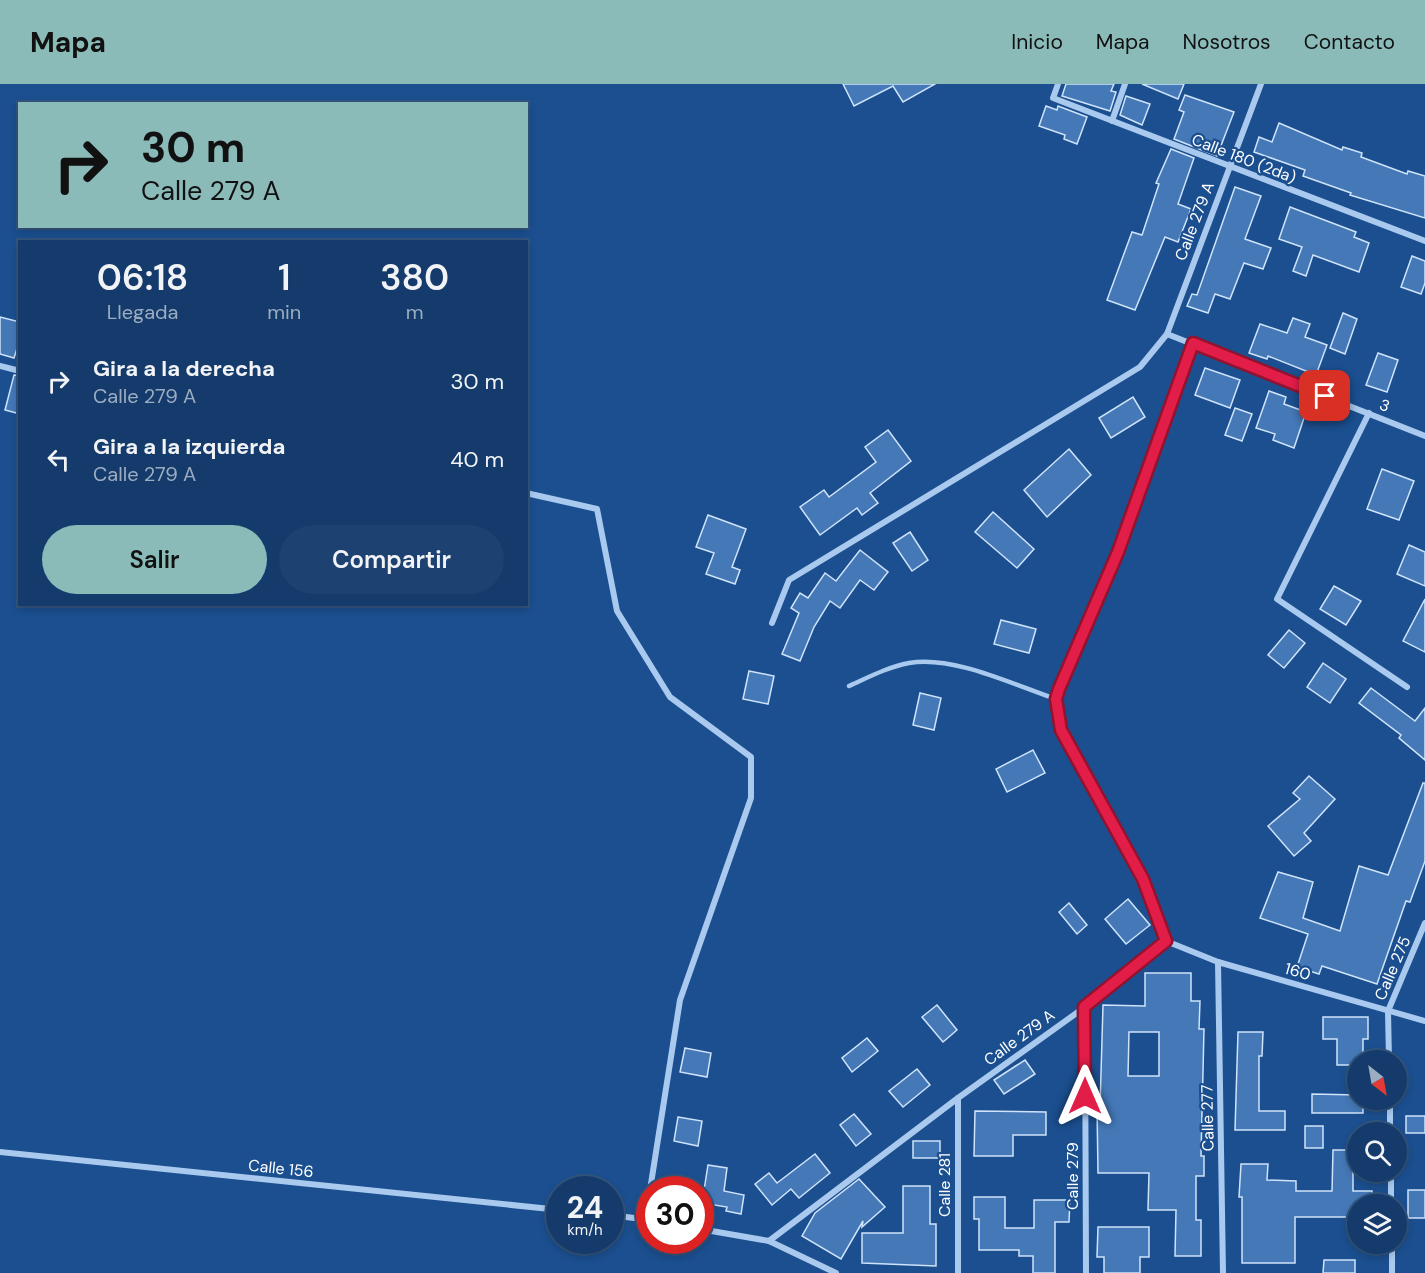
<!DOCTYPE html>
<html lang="es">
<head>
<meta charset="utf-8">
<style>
	:root { --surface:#143b6b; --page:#1d4271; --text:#f1f3f6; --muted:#9dadc1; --line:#33557e; --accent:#8bbbb9 }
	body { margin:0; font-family:"DM Sans",sans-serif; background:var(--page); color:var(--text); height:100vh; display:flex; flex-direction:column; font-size:22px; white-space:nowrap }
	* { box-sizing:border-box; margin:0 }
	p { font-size:20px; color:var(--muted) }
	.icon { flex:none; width:33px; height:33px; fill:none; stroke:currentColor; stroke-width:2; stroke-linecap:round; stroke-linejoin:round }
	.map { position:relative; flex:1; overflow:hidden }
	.drawer { position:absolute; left:18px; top:156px; width:510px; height:366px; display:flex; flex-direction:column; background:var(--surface); border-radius:0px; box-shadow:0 3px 9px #0003,0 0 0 2px var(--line) }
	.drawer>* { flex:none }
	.guide { position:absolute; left:18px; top:18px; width:510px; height:126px; border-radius:0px; box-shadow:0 3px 9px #0003,0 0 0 2px var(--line); background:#8bbbb9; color:#111; overflow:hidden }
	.needle { width:39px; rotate:149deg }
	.fabs { position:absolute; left:1347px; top:966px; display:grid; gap:12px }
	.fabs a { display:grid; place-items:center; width:60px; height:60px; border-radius:50%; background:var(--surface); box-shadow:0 3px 9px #0003,0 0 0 2px var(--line); font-size:30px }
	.speed { position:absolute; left:546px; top:1092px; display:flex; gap:12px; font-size:30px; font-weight:700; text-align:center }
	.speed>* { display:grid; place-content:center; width:78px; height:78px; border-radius:50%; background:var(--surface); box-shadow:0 3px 9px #0003,0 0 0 2px var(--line); line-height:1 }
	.speed small { font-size:15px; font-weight:400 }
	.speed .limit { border:9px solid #d22; background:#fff; color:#111 }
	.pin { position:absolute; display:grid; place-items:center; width:51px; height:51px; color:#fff; margin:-26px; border-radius:12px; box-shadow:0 3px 9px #0006 }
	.me { position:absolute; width:66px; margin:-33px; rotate:0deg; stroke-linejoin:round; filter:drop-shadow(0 0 4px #0008) }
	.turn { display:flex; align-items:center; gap:21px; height:126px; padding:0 24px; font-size:27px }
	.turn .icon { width:78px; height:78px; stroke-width:2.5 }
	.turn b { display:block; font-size:42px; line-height:51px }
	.eta { display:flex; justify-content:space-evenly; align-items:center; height:102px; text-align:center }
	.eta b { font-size:36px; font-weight:600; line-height:42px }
	.cta { display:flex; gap:12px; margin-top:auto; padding:12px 24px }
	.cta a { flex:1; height:69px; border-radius:36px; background:var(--accent); color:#111; font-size:24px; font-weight:600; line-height:69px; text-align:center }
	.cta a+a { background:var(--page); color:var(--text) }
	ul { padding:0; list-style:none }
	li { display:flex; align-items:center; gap:18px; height:78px; padding:0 24px }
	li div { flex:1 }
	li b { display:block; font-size:22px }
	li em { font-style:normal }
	header { display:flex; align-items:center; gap:36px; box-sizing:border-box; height:84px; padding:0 30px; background:var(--accent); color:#111 }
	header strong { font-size:28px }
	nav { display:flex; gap:33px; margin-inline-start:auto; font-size:21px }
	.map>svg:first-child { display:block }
</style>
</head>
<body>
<header>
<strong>Mapa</strong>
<nav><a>Inicio</a><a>Mapa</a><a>Nosotros</a><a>Contacto</a></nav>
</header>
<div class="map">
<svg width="1425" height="1189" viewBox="0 0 1425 1189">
	<rect width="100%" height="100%" fill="#1b4f8f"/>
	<g fill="#4478b7" stroke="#cfe3fa" stroke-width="1.5" fill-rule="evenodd">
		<polygon points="843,0 935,0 903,18 893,2 854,22"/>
		<polygon points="1066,0 1114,0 1111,7 1116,8 1110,27 1062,12"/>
		<polygon points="1142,0 1184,0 1178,15"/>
		<polygon points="1185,11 1234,28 1217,72 1174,55 1184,28 1179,26"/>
		<polygon points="1126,12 1150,20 1142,41 1120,31"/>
		<polygon points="1046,22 1057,26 1058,22 1087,33 1077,60 1064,55 1065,51 1039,42"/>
		<polygon points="1279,39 1342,66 1343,63 1362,69 1361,73 1407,90 1408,87 1425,92 1425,134 1350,111 1351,109 1303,92 1305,86 1254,68 1259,53 1272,58"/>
		<polygon points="1171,65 1194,74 1178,120 1191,125 1178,158 1165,153 1135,226 1107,216 1132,148 1142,151 1159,100 1156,99"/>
		<polygon points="1235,103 1261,112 1245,155 1271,164 1263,185 1244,179 1230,215 1215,210 1208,229 1187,222 1192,210 1197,211"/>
		<polygon points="1290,123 1356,148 1354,153 1369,159 1359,188 1313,171 1306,192 1293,187 1302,163 1279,155"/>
		<polygon points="1412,172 1425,177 1425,199 1421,210 1401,203"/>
		<polygon points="1343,229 1357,235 1345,270 1330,264"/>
		<polygon points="0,233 20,238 20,255 14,274 0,270"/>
		<polygon points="1293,234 1310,240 1305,253 1327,261 1316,291 1268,272 1267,275 1249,269 1260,240 1287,249"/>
		<polygon points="1378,269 1398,276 1387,308 1366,301"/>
		<polygon points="1205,284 1240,296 1230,324 1195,311"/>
		<polygon points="14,291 20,292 20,330 5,326"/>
		<polygon points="1269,307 1286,313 1284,320 1306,328 1294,364 1273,356 1275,350 1256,344"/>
		<polygon points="1133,313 1145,333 1111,354 1099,334"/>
		<polygon points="1235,324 1252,330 1242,357 1225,351"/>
		<polygon points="888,346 911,377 870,409 878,419 862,431 857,424 820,451 800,423 824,406 829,413 876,378 865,363"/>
		<polygon points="1069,365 1091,391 1047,433 1024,406"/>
		<polygon points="1382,385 1414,397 1399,436 1367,425"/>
		<polygon points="993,428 1034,465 1017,484 975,448"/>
		<polygon points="708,431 746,445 732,483 740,486 735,500 706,490 714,469 696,463"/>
		<polygon points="910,448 928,476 912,487 893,459"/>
		<polygon points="1409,461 1425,468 1425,502 1397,490"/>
		<polygon points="860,466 888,488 874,506 860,496 840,524 830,517 814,543 800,577 782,570 799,529 791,524 800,509 808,514 825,489 836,497"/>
		<polygon points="1334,502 1361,517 1346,541 1320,525"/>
		<polygon points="1425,515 1425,568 1403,557"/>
		<polygon points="1001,536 1036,545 1029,569 994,560"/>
		<polygon points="1289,546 1305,559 1284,584 1268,571"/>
		<polygon points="1323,579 1346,595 1330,619 1307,603"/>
		<polygon points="749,587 774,592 768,620 743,615"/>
		<polygon points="1371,604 1415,637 1425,624 1425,676 1399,654 1401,651 1359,619"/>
		<polygon points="920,609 941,614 934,646 913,641"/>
		<polygon points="1033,666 1045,689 1007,708 996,685"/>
		<polygon points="1309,692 1335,715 1304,749 1311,757 1294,772 1268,742 1300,715 1293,709"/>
		<polygon points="1423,699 1425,699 1425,777 1410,818 1406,817 1377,900 1322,882 1319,890 1297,883 1308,850 1260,834 1278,788 1313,798 1303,834 1340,847 1359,782 1388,791"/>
		<polygon points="1128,815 1150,841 1126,860 1105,835"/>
		<polygon points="1069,819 1087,841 1077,850 1059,828"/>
		<path d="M1145 889H1191V917H1200L1199 945H1204L1201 1072H1204V1092H1196V1136H1201V1172H1175L1176 1126H1148L1149 1089H1098L1097 1024H1100L1103 921 1145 922ZM1129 948H1159V992H1128Z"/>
		<polygon points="937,921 957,946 943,958 922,933"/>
		<polygon points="1323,933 1368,933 1368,955 1363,955 1363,976 1358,976 1358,981 1337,981 1337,955 1323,955"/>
		<polygon points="1238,948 1263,948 1262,972 1259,972 1259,1027 1285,1027 1285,1046 1235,1046"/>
		<polygon points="867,954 878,967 852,988 842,974"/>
		<polygon points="685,964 711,969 707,993 680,988"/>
		<polygon points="1025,976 1035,990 1004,1010 994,996"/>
		<polygon points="917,985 930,1001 903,1023 889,1007"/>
		<polygon points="1312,1010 1358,1011 1358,1016 1363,1016 1363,1029 1312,1029"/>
		<polygon points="975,1027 1046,1028 1046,1051 1013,1051 1013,1072 974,1072"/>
		<polygon points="854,1030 871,1050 856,1062 840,1041"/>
		<rect x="1406" y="1032" width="19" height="17"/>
		<polygon points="678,1033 702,1037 698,1062 674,1057"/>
		<rect x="1305" y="1042" width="18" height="22"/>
		<rect x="913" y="1057" width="27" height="17"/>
		<polygon points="1333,1066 1353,1066 1353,1107 1372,1107 1372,1120 1358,1120 1358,1133 1295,1133 1295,1179 1242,1179 1242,1113 1239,1113 1241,1080 1268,1080 1267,1096 1296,1097 1296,1107 1332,1107"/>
		<polygon points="815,1070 830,1089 799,1114 791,1105 772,1121 755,1100 769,1089 777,1099"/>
		<polygon points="708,1081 727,1084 724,1107 744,1111 741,1130 726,1127 727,1123 702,1119"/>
		<polygon points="859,1095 885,1123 862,1143 863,1137 841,1175 802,1152 815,1129"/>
		<polygon points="903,1102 930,1102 930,1140 936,1140 936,1182 862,1179 862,1149 903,1149"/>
		<rect x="1408" y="1106" width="17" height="28"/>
		<polygon points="974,1113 1005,1113 1005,1144 1034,1144 1034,1116 1070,1116 1069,1138 1055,1138 1055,1189 1033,1189 1033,1172 1019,1172 1019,1166 979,1166 979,1135 974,1135"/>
		<polygon points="1098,1143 1149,1143 1149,1173 1140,1173 1140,1189 1104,1189 1104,1173 1097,1173"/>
		<polygon points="1324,1176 1355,1176 1355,1189 1323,1189"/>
	</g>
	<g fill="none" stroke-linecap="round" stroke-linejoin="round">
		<path stroke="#a9c9ee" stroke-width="4.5" d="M849 602C869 593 888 583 909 579 953 571 1014 601 1056 615"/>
		<g stroke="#a9c9ee" stroke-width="6">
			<polyline points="1058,0 1053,14 1425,157"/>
			<polyline points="1112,37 1125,0"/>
			<polyline points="1167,250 1425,352"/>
			<polyline points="0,282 20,287"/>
			<polyline points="1369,329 1277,515 1407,603"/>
			<polyline points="526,409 597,425 617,527 670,613 751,673 751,714 680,916 650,1106"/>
			<polyline points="772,539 789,496 1140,283 1167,250 1261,0"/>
			<polyline points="1166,857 1218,878 1425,937"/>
			<polyline points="1218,878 1223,1189"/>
			<polyline points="1085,923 1086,1189"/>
			<polyline points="1389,976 1388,927 1425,839"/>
			<polyline points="958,1014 958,1189"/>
			<polyline points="1390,1016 1390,1048"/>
			<polyline points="0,1068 560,1126"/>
			<polyline points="1391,1088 1391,1120"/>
			<polyline points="610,1131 650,1136"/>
			<polyline points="645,1135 650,1106"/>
			<polyline points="700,1145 769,1157 836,1189"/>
			<polyline points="769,1157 958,1014 1085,923 1166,857 1143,795 1061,646 1056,615 1117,468 1193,259"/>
			<polyline points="1392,1160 1392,1189"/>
		</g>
	</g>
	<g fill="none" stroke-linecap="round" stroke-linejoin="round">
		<defs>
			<polyline id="route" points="1085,1012 1084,923 1166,857 1143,795 1061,646 1056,615 1059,605 1118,468 1193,259 1325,312"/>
		</defs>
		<use href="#route" stroke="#92132f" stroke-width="15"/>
		<use href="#route" stroke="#e11d48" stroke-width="10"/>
	</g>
	<g text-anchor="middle" stroke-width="4.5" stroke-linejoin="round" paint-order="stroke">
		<g font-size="16" fill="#fff" stroke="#1b4f8f">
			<text transform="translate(1244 74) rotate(21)" y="6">Calle 180 (2da)</text>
			<text transform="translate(1194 137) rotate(-69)" y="6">Calle 279 A</text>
			<text transform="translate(1385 321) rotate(22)" y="6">3</text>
			<text transform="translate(1392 884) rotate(-67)" y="6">Calle 275</text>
			<text transform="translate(1298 887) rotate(16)" y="6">160</text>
			<text transform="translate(1019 953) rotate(-36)" y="6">Calle 279 A</text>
			<text transform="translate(1207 1034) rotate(-91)" y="6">Calle 277</text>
			<text transform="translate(281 1084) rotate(6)" y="6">Calle 156</text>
			<text transform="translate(1072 1092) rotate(-90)" y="6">Calle 279</text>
			<text transform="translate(944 1101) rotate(-90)" y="6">Calle 281</text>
		</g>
	</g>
</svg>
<div class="fabs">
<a><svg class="needle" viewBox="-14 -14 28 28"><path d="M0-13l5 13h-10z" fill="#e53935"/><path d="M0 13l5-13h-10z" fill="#9dadc1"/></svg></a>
<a><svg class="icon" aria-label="search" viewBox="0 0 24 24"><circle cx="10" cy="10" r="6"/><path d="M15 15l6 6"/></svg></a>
<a><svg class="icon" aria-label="layers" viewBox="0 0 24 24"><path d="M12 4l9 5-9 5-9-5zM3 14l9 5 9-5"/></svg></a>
</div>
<div class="speed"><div>24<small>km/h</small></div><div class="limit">30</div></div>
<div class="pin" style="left:1325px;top:312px;background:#d93025"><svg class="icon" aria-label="arrive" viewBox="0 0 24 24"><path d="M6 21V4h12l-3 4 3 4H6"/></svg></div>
<svg class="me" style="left:1085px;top:1012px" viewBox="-20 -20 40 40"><path d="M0-17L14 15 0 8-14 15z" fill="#e11d48" stroke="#fff" stroke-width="4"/></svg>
<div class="guide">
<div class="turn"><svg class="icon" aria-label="right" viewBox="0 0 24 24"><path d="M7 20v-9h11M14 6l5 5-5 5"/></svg><div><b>30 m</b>Calle 279 A</div></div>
</div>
<section class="drawer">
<div class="eta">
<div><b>06:18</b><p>Llegada</p></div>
<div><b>1</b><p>min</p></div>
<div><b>380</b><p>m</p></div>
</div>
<ul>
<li><svg class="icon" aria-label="right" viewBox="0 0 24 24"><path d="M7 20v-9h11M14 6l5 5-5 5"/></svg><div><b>Gira a la derecha</b><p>Calle 279 A</p></div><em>30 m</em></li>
<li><svg class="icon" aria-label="left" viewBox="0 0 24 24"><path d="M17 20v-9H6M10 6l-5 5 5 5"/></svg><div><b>Gira a la izquierda</b><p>Calle 279 A</p></div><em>40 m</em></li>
</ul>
<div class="cta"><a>Salir</a><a>Compartir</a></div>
</section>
</div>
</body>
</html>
